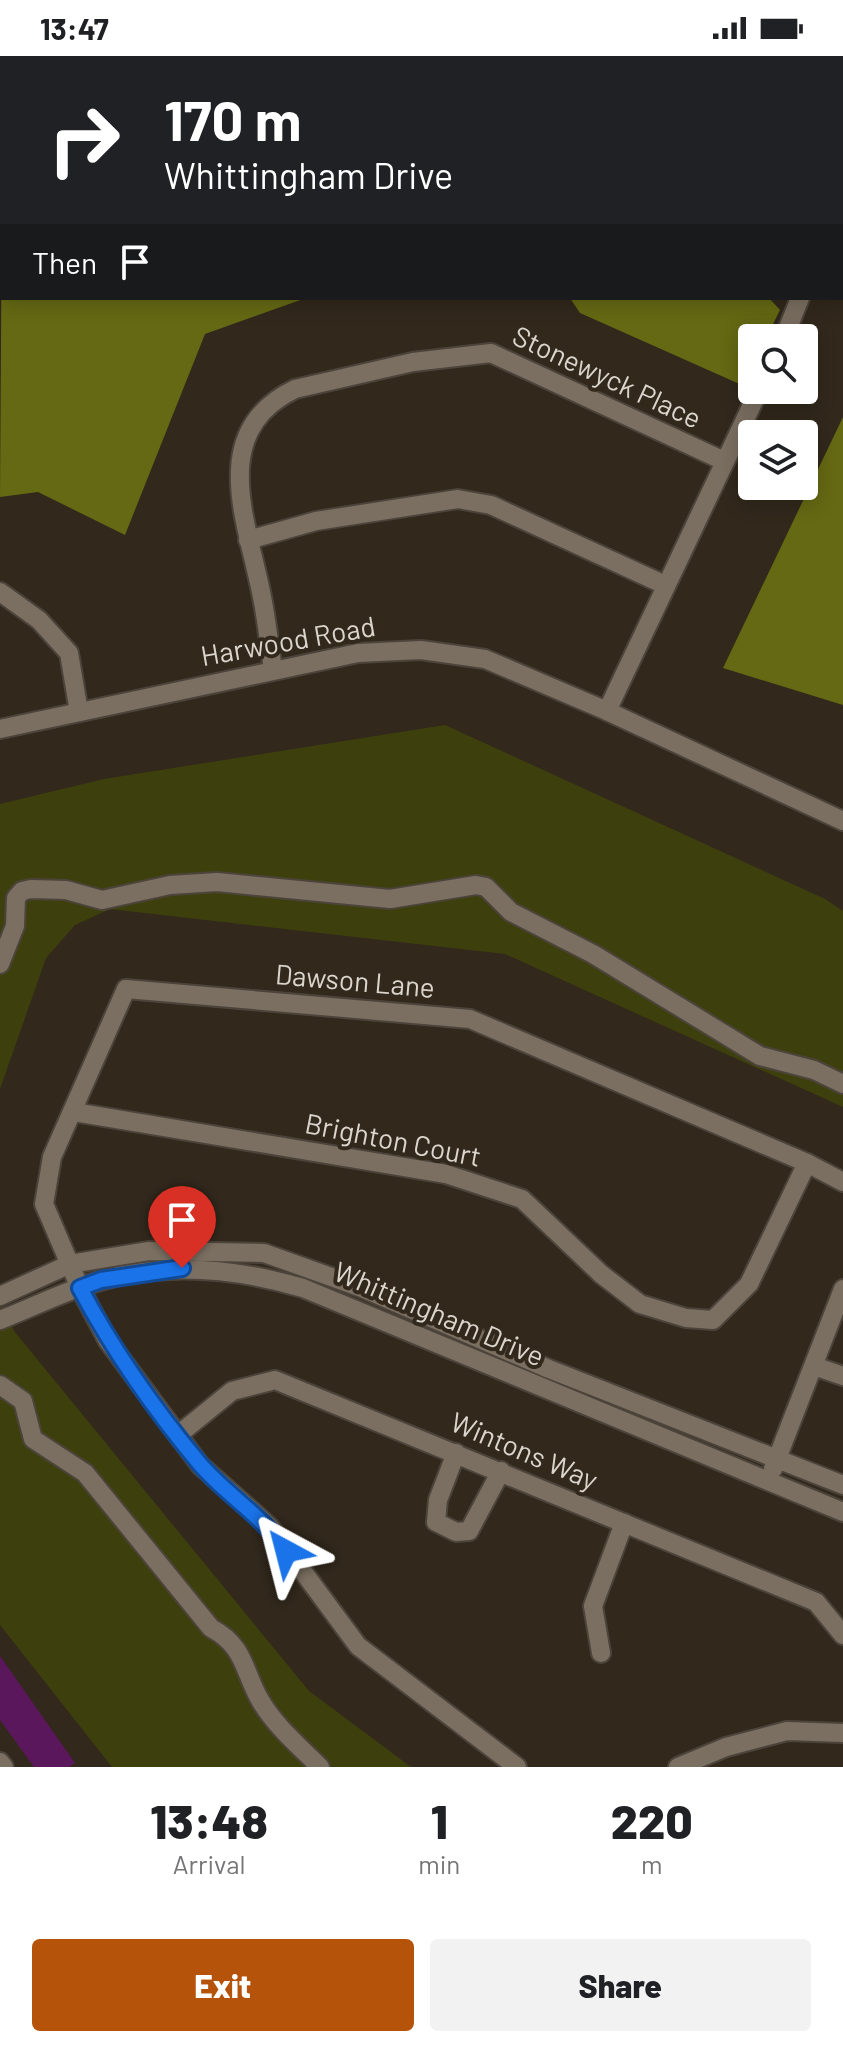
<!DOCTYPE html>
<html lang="en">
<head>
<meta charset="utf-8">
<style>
	:root { --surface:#fff; --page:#f2f2f2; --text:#202124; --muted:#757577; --accent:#b45309 }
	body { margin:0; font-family:Barlow,sans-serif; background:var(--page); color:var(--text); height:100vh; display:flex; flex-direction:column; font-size:30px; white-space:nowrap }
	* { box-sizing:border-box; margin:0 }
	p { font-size:26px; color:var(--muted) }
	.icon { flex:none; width:44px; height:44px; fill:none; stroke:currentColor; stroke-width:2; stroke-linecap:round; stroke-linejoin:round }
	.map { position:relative; height:1711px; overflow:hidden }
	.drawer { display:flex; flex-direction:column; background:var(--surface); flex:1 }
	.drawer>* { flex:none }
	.top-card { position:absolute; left:0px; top:0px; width:844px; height:244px; box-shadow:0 4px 20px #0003; background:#202124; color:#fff; overflow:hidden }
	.tools { position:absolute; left:738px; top:268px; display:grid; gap:16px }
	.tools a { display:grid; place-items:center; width:80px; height:80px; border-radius:8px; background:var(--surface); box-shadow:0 4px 20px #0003; font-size:40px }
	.pin { position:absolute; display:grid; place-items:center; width:68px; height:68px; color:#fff; margin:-82px -34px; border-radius:50% 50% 50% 0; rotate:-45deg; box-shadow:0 0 8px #0007 }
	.pin .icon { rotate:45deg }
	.me { position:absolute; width:88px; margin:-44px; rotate:322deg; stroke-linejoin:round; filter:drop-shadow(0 0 6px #0008) }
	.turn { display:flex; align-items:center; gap:28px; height:168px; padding:0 32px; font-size:36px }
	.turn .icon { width:104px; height:104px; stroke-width:2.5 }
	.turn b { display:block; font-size:56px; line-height:68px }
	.then { display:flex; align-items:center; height:76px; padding:0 32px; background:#0003; gap:16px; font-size:30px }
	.eta { display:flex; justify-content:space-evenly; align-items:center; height:136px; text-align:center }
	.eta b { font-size:48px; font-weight:800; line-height:56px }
	.primary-button { display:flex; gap:16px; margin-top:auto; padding:16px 32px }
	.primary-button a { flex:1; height:92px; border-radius:8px; background:var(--accent); color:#fff; font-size:32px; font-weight:800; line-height:92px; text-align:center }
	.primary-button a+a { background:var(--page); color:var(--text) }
	.status { display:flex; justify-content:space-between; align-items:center; height:56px; padding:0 40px; background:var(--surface); direction:ltr }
	.status svg { height:22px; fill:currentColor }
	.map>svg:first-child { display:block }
</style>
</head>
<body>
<div class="status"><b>13:47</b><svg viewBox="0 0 49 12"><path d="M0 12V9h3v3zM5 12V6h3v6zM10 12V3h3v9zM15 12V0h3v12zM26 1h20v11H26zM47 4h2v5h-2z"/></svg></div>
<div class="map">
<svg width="843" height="1711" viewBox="0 0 843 1711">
	<rect width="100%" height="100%" fill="#32281c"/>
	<g fill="#3d400d">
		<polygon points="445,669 825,843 843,855 843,1051 505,898 110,853 75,869 46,902 0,1033 0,748 104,723"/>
		<polygon points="0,1242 14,1275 309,1635 411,1711 112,1711 0,1569"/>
	</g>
	<g fill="#656913">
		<polygon points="598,0 767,0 774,2 597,2"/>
		<polygon points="2,130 2,242 306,242 205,278 125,479 38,436 0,441"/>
		<polygon points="570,242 769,242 780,254 766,282 752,282 752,313 744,330 580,257"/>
		<polygon points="843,361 843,649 723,612"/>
	</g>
	<polygon fill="#5b175b" points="0,1600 75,1707 69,1711 34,1711 0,1664"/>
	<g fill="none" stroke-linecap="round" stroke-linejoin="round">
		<defs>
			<g id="minor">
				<polyline points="767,0 774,2"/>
				<polyline points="842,23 843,23"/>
				<polyline points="784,282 800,242"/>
				<polyline points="248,484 316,465 458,443 491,449 665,529"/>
				<polyline points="0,536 39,564 69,597 79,656"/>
				<path d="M273 613C269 589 267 565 262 541 248 467 206 376 295 333L413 306 491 297 724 405"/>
				<polyline points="607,655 759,334"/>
				<polyline points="0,673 358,597 421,594 485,603 607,655 843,765"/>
				<polyline points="0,908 15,870 16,842 22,835 31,833 66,834 102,844 170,829 217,826 390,843 476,829 486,831 511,856 593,898 760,1000 814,1014 843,1028"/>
				<polyline points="74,1056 446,1118 522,1143 601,1218 640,1248 686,1262 713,1264 749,1228 807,1107"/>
				<polyline points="0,1240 70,1208 149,1195 264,1197 362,1232 549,1313 843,1429"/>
				<path d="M0 1264C34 1251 68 1233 103 1224 169 1206 238 1213 303 1232L843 1456"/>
				<polyline points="814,1310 843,1320"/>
				<path d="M0 1329 23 1345 33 1383 85 1417 211 1572C245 1590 243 1614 260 1644 275 1670 299 1690 320 1711"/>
				<polyline points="178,1379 232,1335 275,1324 816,1546 843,1579"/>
				<polyline points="456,1397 438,1444 436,1466 456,1476 469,1475 501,1415"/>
				<polyline points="773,1413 843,1233"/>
				<polyline points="601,1597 593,1550 624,1467"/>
				<polyline points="0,1706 4,1711"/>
				<polyline points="517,1711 358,1590 270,1471 200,1409 108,1285 80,1232 44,1148 52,1101 126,933 470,963 807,1107 843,1126"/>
				<polyline points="678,1711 726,1691 787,1675 843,1677"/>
			</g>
		</defs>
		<use href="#minor" stroke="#4c443a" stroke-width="22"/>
		<use href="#minor" stroke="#7b6f61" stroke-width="18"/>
	</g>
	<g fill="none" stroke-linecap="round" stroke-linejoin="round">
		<defs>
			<path id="route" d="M182 1212 101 1224 80 1232C113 1294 154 1353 199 1407 226 1439 262 1459 286 1495"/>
		</defs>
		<use href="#route" stroke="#114b97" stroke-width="20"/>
		<use href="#route" stroke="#1a73e8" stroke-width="14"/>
	</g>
	<g text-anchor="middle" stroke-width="8" stroke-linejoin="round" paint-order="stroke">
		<g font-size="28" fill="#dbd5cd" stroke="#32281c">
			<text transform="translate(607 321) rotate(25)" y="10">Stonewyck Place</text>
			<text transform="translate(288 585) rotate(-10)" y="10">Harwood Road</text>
			<text transform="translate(355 925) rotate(5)" y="10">Dawson Lane</text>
			<text transform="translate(393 1084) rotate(11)" y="10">Brighton Court</text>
			<text transform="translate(439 1258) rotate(23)" y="10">Whittingham Drive</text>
			<text transform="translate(524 1395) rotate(23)" y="10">Wintons Way</text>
		</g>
	</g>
</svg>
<div class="tools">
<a><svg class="icon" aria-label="search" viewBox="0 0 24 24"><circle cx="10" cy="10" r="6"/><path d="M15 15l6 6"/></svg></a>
<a><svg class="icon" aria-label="layers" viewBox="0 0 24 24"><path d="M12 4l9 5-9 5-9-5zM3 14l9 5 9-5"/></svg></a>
</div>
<div class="pin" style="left:182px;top:1212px;background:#d93025"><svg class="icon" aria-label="arrive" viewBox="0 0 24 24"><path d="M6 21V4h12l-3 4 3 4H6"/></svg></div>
<svg class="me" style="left:286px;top:1495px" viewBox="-20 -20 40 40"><path d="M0-17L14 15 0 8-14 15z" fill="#1a73e8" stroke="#fff" stroke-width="4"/></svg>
<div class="top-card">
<div class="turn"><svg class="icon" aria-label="right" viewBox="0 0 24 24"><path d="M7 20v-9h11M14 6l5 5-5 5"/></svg><div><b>170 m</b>Whittingham Drive</div></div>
<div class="then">Then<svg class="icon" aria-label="arrive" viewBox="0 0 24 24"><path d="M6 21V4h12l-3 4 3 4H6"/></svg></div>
</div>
</div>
<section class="drawer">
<div class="eta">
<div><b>13:48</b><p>Arrival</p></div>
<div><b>1</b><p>min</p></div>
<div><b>220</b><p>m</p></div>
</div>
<div class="primary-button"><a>Exit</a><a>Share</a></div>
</section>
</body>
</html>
